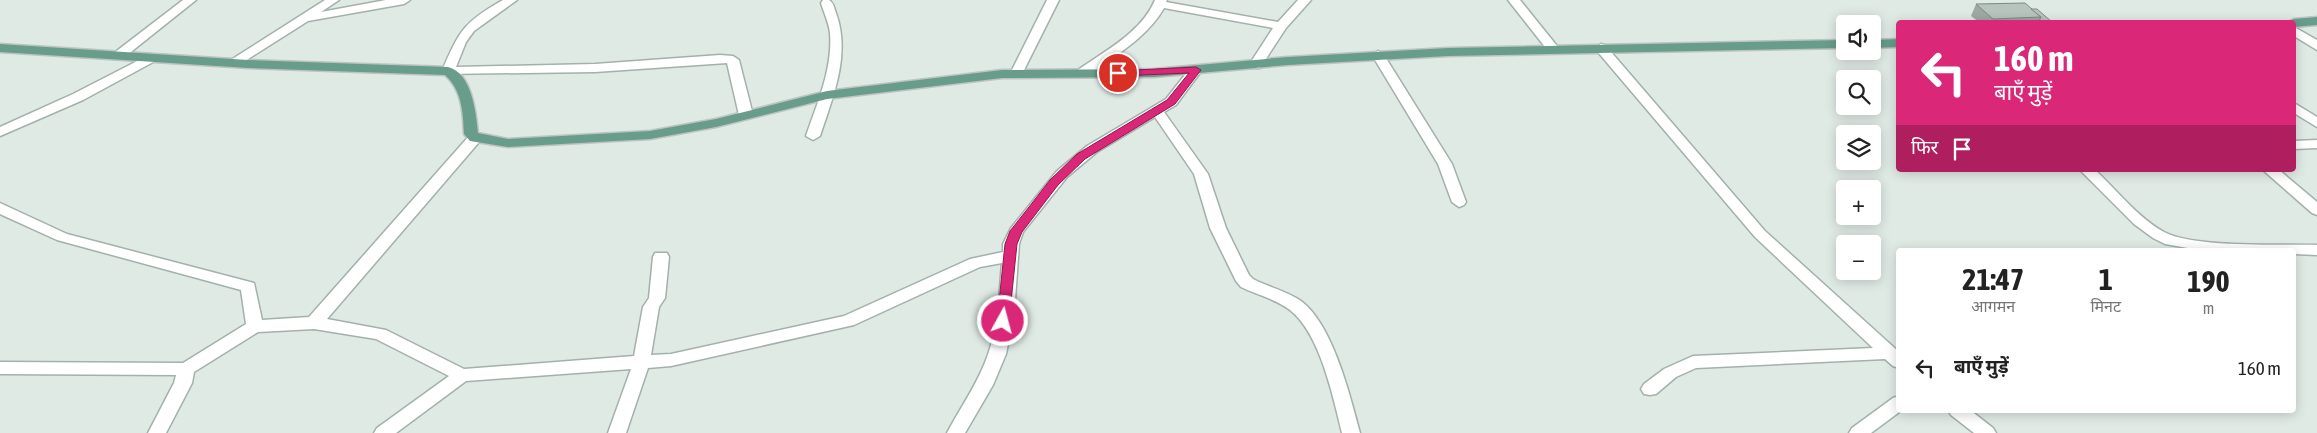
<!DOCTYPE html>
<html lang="hi">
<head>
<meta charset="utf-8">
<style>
	:root { --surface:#fff; --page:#f2f2f2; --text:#222; --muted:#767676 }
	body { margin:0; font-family:"Asap Condensed","Noto Sans Devanagari",sans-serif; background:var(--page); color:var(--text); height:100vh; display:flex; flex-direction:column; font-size:19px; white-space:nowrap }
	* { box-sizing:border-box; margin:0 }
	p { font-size:16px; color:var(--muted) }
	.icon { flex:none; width:28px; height:28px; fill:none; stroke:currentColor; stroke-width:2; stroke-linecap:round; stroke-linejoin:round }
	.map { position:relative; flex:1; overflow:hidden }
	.panel { position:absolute; left:1896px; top:248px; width:400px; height:165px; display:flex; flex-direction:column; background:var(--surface); border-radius:5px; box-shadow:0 2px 12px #0003 }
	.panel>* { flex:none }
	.guide { position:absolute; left:1896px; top:20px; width:400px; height:152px; border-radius:5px; box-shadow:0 2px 12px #0003; background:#db2777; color:#fff; overflow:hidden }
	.controls { position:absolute; left:1836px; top:15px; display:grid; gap:10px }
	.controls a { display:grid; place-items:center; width:45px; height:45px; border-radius:5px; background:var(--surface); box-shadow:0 2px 12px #0003; font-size:25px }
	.pin { position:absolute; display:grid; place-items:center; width:42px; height:42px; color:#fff; margin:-21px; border:2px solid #fff; border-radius:50%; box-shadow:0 1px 5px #0007 }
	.me { position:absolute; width:55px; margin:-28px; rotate:7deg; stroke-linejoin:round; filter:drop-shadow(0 0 4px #0008) }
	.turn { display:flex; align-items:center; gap:18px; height:105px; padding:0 15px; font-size:22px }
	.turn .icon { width:65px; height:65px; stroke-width:2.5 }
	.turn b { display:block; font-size:35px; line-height:42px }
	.then { display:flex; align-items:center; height:48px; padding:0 15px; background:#0003; gap:10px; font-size:19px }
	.eta { display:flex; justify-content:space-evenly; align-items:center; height:85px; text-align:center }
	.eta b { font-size:30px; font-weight:700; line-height:35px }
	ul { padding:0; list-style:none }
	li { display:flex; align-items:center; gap:15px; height:70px; padding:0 15px }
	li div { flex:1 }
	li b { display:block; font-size:19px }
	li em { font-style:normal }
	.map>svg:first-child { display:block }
</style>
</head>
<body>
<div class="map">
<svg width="2317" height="433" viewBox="0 0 2317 433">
	<rect width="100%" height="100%" fill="#e0eae5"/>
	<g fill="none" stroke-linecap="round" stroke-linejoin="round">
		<defs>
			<g id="minor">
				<polygon points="183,0 196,0 122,59 114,59 112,56 114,53"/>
				<polygon points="325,0 339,0 321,12 386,0 410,0 404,4 308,21 237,66 227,66 226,63"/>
				<path d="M503 0H517L474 31 466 42 456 67 595 64 720 55 733 56 739 60 753 115 746 119 739 115 727 63 595 72 443 74 442 71C459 31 464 22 503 0Z"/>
				<path d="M823 0H829C834 3 834 8 836 13 851 54 833 97 820 136L813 140 806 136C817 104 833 68 830 33 829 23 824 13 821 3Z"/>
				<polygon points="1047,0 1059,0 1022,74 1021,77 1011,77 1010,74"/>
				<path d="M1155 0H1167L1166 2 1278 22 1298 0H1311L1286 28 1260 68H1250L1249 65 1273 28 1164 8C1147 38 1114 56 1088 76H1078L1077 73 1078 70C1105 51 1142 32 1155 0Z"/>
				<polygon points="1508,0 1520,0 1557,46 1559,49 1557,52 1549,52"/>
				<polygon points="2294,27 2317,40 2317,50 2294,36"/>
				<polygon points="1601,44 1605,45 1765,231 1899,352 1899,368 1893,366 1885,359 1696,368 1676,377 1656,394 1650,395 1644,394 1641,389 1644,384 1664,369 1693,356 1873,348 1755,237 1597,51 1595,48"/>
				<polygon points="1378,51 1384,55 1452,164 1466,202 1464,205 1459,207 1452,202 1438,164 1372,55"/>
				<polygon points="151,54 157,58 155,61 83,100 0,136 0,127 73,94"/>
				<path d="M1196 66 1202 70 1176 105 1164 112 1208 174 1226 228 1249 275 1253 279C1268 287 1287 291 1301 301 1333 325 1350 396 1360 433H1342C1333 397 1320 333 1290 310 1276 299 1257 295 1241 287L1236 281 1210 228 1194 174 1155 117 1097 152 1067 177 1023 232 1019 244 1014 314 1006 354 993 385 965 433H947C959 410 974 389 984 365 998 333 999 297 1002 263L980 267 854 325 671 366 648 368 626 433H608L631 369 466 381 396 433H374L377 428 449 376 376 339 314 329 258 332 194 372 192 383 166 433H148L174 383 176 375 0 374V362L183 363 246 324 241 290 57 240 0 214V203L67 234 254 283 262 320 309 317 470 135 475 134 482 138 480 141 327 319 386 330 464 369 634 356 643 307 649 298 653 257 655 253H667L669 257 665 298 659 307 651 355 671 354 844 316 970 259 1003 252V244L1011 228 1057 171 1087 146 1166 99 1191 67Z"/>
				<polygon points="2294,103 2317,117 2317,127 2294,113"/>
				<polygon points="2317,140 2317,148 2294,149 2294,141"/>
				<path d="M2080 170H2095C2117 190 2138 218 2164 232 2194 248 2280 244 2317 245V255L2294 254V250H2199L2165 244 2153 238 2134 224Z"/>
				<polygon points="2263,170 2279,170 2317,202 2317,215 2312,213"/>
				<polygon points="1899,396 1899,410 1902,410 1871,433 1849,433 1852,428 1893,398"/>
				<polygon points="1948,410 1970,410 1993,428 1996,433 1974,433 1951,415"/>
			</g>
			<g id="major">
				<polygon points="2317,17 2317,25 2294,27 2294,22 2288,22 2294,19"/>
				<polygon points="1899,39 1899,47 1872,48 1872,40"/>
				<path d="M1845 40V48L1448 56 1288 65 1154 77 1002 78 827 99 716 127 650 139 508 147 470 141 464 134C463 112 462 90 445 75L248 68 0 52V44L248 60 448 67C472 73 476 113 478 133L508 139 650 131 716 119 827 91 1002 70 1154 69 1288 57 1448 48Z"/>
			</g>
		</defs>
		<use href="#minor" stroke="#a3b1ab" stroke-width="3"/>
		<use href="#major" stroke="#bdc4c1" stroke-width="3"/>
		<use href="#minor" fill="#fff" fill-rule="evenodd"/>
		<use href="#major" fill="#689c8b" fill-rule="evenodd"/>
	</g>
	<polygon fill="#9da9a3" points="1976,4 2031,9 2052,22 1979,22 1971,16"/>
	<g fill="#b6c4bd" stroke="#7f8984">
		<polygon points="2025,3 2041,17 1993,19 1976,4"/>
		<polygon points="2031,9 2037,9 2052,22 2041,22 2039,21 2041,17"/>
	</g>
	<polygon fill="#db2777" stroke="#8e194d" points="1196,67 1201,70 1175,104 1085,159 1058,185 1022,232 1017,244 1009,321 1007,324 999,324 997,321 1005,244 1010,231 1029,207 1050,180 1077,154 1167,100 1189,73 1118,76 1115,75 1115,71"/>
</svg>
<div class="controls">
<a><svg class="icon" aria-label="sound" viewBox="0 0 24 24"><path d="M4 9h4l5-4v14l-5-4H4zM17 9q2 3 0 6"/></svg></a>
<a><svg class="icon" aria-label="search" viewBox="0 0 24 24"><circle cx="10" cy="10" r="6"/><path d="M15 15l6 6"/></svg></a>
<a><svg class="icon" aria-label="layers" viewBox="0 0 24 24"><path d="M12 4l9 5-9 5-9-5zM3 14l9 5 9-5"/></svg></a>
<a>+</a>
<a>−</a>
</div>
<div class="pin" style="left:1118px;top:73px;background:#d93025"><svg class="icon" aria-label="arrive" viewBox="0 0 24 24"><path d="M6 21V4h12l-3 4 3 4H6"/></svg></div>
<svg class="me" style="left:1003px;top:321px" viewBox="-20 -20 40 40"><circle r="17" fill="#db2777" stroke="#fff" stroke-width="3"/><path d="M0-11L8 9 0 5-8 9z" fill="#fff"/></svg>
<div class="guide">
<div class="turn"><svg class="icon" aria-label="left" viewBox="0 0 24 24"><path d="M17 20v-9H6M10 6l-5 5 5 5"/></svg><div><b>160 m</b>बाएँ मुड़ें</div></div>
<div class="then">फिर<svg class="icon" aria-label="arrive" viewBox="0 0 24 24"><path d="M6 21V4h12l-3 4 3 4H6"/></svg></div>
</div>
<section class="panel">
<div class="eta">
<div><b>21:47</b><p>आगमन</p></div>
<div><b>1</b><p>मिनट</p></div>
<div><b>190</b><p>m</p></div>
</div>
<ul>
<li><svg class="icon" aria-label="left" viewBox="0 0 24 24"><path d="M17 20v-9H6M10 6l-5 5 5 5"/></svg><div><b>बाएँ मुड़ें</b></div><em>160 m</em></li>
</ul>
</section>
</div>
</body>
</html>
